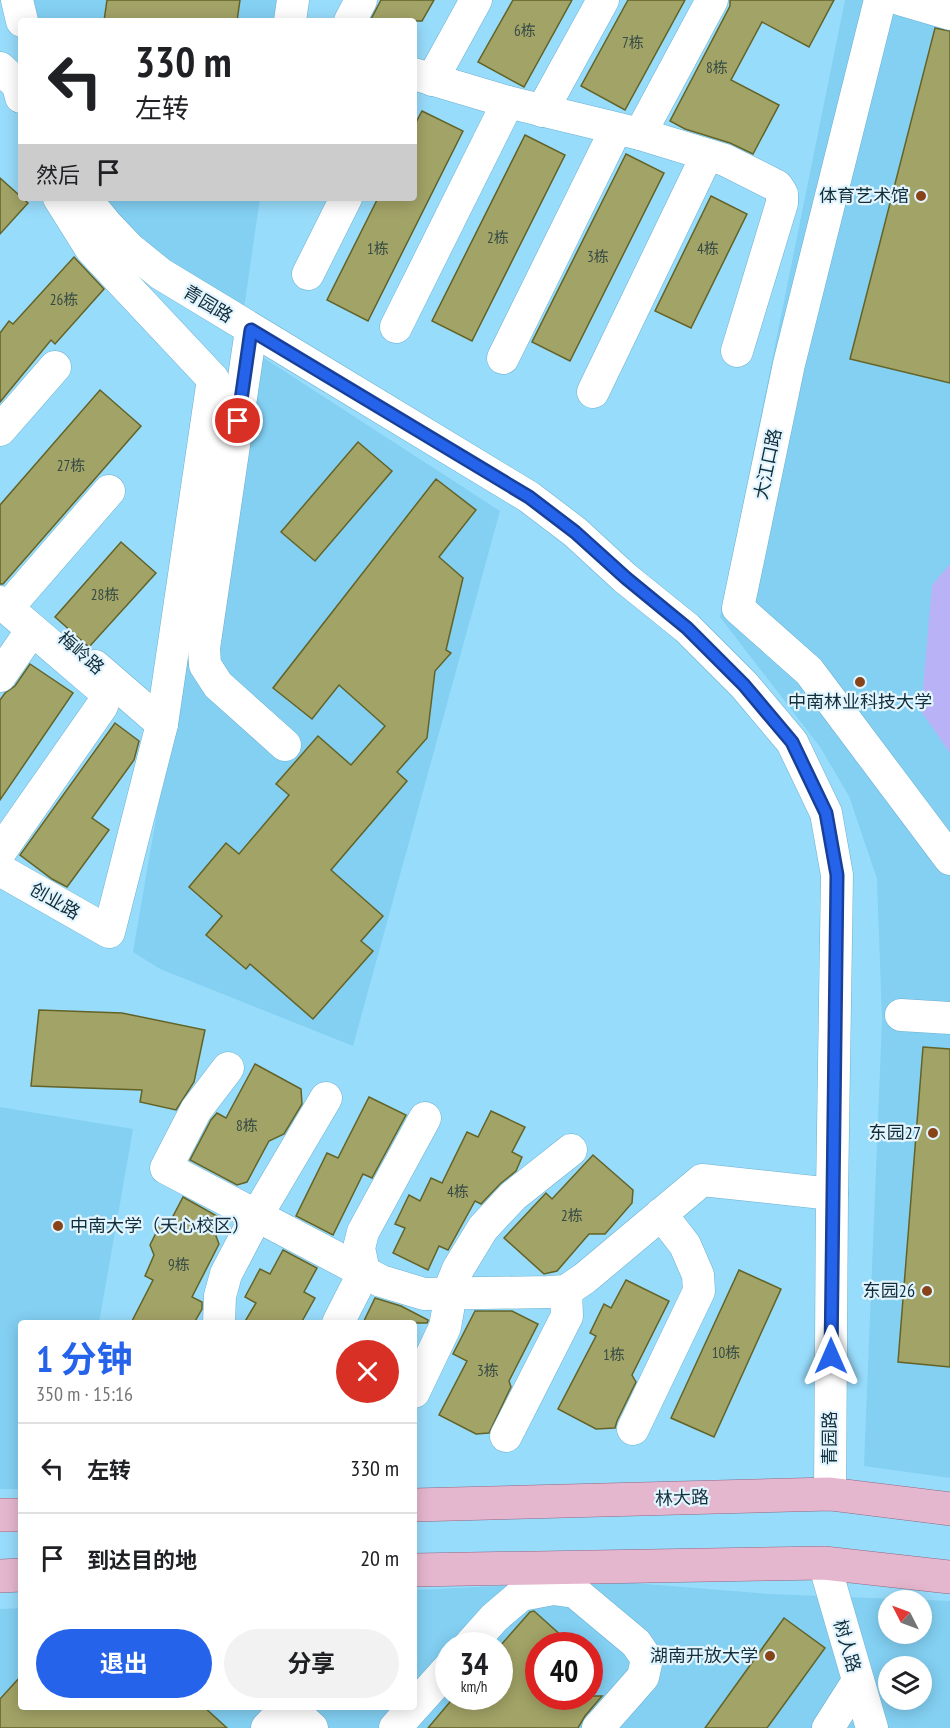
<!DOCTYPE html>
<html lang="zh">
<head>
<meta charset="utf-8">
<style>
	:root { --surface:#fff; --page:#f2f2f2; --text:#202124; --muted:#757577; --line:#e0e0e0; --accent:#2563eb }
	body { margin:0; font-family:"PT Sans Narrow","Noto Sans SC",sans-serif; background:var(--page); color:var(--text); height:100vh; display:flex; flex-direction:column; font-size:22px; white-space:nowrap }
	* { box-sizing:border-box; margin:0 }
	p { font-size:20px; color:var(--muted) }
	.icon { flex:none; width:33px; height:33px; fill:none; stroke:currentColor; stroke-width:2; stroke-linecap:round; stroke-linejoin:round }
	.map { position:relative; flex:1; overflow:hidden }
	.drawer { position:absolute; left:18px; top:1320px; width:399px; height:390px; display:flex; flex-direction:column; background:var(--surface); border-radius:6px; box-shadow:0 3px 15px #0003 }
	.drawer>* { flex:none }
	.banner { position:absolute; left:18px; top:18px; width:399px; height:183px; border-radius:6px; box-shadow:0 3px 15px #0003; background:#fff; color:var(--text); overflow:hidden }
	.needle { width:39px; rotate:312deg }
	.fabs { position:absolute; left:878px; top:1590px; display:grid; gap:12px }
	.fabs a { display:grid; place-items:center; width:54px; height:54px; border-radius:50%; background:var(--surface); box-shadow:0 3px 15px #0003; font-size:30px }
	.speed { position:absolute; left:435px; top:1632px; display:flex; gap:12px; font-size:30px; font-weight:700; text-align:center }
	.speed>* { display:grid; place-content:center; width:78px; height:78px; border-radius:50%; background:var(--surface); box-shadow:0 3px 15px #0003; line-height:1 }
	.speed small { font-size:15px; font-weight:400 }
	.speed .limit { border:9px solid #d22; background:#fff; color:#111 }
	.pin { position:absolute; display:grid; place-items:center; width:51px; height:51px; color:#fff; margin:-26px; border:3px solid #fff; border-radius:50%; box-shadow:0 2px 6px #0007 }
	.me { position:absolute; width:66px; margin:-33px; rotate:0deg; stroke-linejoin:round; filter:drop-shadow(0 0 4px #0008) }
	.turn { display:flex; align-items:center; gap:21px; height:126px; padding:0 18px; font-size:27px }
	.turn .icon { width:78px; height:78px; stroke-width:2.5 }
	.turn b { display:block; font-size:42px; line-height:51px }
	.then { display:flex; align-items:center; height:57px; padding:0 18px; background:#0003; gap:12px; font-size:22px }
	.round { display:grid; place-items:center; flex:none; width:63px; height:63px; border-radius:32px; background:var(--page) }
	.overview { display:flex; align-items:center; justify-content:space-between; height:102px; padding:0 18px }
	h1 { font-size:36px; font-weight:700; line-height:45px; color:var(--accent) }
	.primary-button { display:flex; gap:12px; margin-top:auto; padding:12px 18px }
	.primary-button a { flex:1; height:69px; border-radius:36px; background:var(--accent); color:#fff; font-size:24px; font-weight:700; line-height:69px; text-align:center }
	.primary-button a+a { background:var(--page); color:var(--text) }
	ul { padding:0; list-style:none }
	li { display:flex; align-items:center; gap:18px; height:90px; padding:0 18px; border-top:2px solid var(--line) }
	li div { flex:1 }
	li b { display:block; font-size:22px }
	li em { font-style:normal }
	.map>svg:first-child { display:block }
</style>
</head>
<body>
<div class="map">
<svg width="950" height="1728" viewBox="0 0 950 1728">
	<rect width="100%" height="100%" fill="#98dcfb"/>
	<g fill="#83d0f3" fill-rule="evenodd">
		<polygon points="27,0 288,0 285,21 32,21"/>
		<polygon points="845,0 950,0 950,1478 864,1466 882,1020 877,879 849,796 820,747 720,617"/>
		<polygon points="99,198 260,198 243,315 146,252"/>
		<polygon points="238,341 500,511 353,1046 160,969 133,952"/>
		<polygon points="0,1107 133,1129 99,1323 21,1323 21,1489 0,1489"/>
		<path d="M608 1581 769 1594 950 1601V1728H0V1609L21 1608V1707H414V1590ZM888 1600H921V1634H888ZM448 1646H500V1696H448ZM538 1646H590V1696H538ZM888 1666H921V1700H888Z"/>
	</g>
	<polygon fill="#b9b2f6" points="950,564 950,753 921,711 932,585"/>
	<g fill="#a2a366" stroke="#636327" stroke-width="1.5">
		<polygon points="107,0 240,0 237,21 104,21"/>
		<polygon points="381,0 434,0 422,21 370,21"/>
		<polygon points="513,0 572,0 524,87 478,62"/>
		<polygon points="628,0 685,0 625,110 581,86"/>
		<polygon points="730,0 834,0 809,47 762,22 731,80 779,105 753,154 730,143 685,129 670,121 730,6"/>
		<polygon points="935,28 950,31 950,383 850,359"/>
		<polygon points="422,111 463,131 368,321 327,300 378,198 414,198 414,126"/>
		<polygon points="525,135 565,155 472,341 432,321"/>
		<polygon points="626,154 664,173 570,361 532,342"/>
		<polygon points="0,178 28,203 0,234"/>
		<polygon points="711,196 747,214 691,328 655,311"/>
		<polygon points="74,257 104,289 55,344 51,340 0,402 0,333 9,321 13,324"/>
		<polygon points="100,390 141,426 3,584 0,584 0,505"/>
		<polygon points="358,442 392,471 315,561 281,532"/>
		<polygon points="436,479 476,510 439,557 463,578 446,650 451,653 435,671 427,738 397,772 407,781 331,870 383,916 361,941 373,951 313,1019 250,964 246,969 206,935 222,916 189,887 226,843 239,854 289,795 276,784 318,736 351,765 385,726 339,685 312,719 273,688"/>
		<polygon points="121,542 156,573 89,647 55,617"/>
		<polygon points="30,664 73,693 0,800 0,700 5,693 15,686"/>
		<polygon points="115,723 139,741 134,760 92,818 109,830 67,887 52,879 20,855"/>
		<polygon points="39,1010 122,1013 205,1030 194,1082 176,1110 140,1102 142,1090 31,1086"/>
		<polygon points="923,1047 950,1049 950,1367 898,1362"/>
		<polygon points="255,1064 301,1089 302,1104 284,1134 269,1141 247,1182 237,1185 190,1160 211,1120 217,1113 226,1118"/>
		<polygon points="369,1097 406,1115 372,1178 363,1174 333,1235 296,1216 327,1153 338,1158"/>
		<polygon points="491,1111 525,1127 512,1152 522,1157 516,1171 500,1184 481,1204 475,1201 448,1250 439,1246 428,1270 393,1253 405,1228 395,1224 409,1195 420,1201 431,1178 442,1183 467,1132 478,1137"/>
		<polygon points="593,1155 633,1190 632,1203 605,1234 589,1234 557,1271 544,1274 504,1238 546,1193 552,1199"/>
		<polygon points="183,1197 224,1220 216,1236 219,1244 192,1297 202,1302 202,1309 194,1323 131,1323 153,1280 145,1276 154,1255 150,1245 162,1221 172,1218"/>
		<polygon points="283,1250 317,1268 304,1292 315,1298 301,1323 244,1323 256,1303 245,1297 260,1269 270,1274"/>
		<polygon points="739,1270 781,1289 714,1437 671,1418"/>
		<polygon points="626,1280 669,1301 632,1375 636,1382 617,1421 615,1428 596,1429 558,1409 596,1336 590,1333 604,1304 611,1308"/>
		<polygon points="375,1298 401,1306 428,1320 428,1321 427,1323 363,1323"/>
		<polygon points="475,1311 512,1311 538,1324 509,1381 511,1387 489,1433 476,1434 439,1415 467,1361 453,1354"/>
		<polygon points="534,1611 573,1646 538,1646 538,1696 602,1696 585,1716 578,1728 428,1728 455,1696 500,1696 500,1646 530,1612"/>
		<polygon points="784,1618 825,1648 767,1728 705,1728"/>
		<polygon points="21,1676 21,1707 204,1707 227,1728 0,1728 0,1699"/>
	</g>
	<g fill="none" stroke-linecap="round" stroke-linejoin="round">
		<defs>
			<g id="minor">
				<polyline points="17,0 22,21"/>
				<polyline points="880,0 789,364 738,608 809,671 950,859"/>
				<polyline points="902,0 950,14"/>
				<polyline points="290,21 293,0"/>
				<polyline points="350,21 361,0"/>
				<polyline points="0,68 18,85 21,97"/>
				<polyline points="414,74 508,102 640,134 725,160 777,186 782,194 782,203 737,351"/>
				<polyline points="432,80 476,0"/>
				<polyline points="542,111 603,0"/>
				<polyline points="640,134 712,0"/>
				<polyline points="85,198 107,225 130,249 161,274 529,497 575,532 625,578 687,628 744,685 792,742 826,813 837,875 832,1194 830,1494"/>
				<polyline points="308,274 346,198"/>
				<polyline points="396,327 508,102"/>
				<polyline points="251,330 204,648 205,665 218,685 285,745"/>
				<polyline points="503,358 616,129"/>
				<polyline points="593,392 707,155"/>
				<polyline points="0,430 55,367"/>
				<polyline points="17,597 109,491"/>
				<polyline points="0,602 103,690 105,698 102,706 0,852"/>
				<polyline points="95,666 162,724"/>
				<polyline points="0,676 32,630"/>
				<polyline points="0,870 109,932 162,724 213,379 91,249 59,198"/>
				<polyline points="901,1015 950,1018"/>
				<polyline points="228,1068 196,1110 166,1168 381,1281 424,1294 548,1292 566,1291 585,1278 702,1180 832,1194"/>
				<polyline points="219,1323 220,1296 226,1274 257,1215 326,1098"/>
				<polyline points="338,1323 364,1272 359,1248 363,1232 425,1118"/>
				<polyline points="414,1392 445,1327 448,1310 448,1294 458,1269 483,1228 513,1196 571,1150"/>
				<polyline points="633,1429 699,1291 698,1275 685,1245 661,1214"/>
				<polyline points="506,1436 567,1316 566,1291"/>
				<polyline points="824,1563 872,1728"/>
				<polyline points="469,1646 494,1618 521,1595 553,1589 575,1592 636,1643 647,1659 643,1677 598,1728"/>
				<polyline points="289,1707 312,1728"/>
				<polyline points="267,1728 287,1707"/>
				<polyline points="395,1728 448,1669"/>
				<polyline points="828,1728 858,1681"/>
			</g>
			<g id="major">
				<polyline points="414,1505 830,1494 950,1509"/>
				<polyline points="0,1515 21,1515"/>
				<polyline points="414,1570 824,1563 950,1577"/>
				<polyline points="0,1576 21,1575"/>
			</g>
		</defs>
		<use href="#minor" stroke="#6db0cf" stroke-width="33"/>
		<use href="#major" stroke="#906885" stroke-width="34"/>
		<use href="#minor" stroke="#fff" stroke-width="32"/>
		<use href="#major" stroke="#e5b7ce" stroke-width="33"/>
	</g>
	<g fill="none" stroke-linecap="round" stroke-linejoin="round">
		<defs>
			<polyline id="route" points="238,421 251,330 529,497 575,532 626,578 687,628 744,685 792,742 826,813 837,875 831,1356"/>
		</defs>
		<use href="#route" stroke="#184099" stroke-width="15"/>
		<use href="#route" stroke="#2563eb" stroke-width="10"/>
	</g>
	<g fill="#884319" stroke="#e2f5ff" stroke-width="2">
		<circle cx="921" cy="196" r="6"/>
		<circle cx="860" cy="682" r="6"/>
		<circle cx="933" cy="1133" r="6"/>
		<circle cx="58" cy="1226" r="6"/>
		<circle cx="927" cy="1291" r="6"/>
		<circle cx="770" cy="1656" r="6"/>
	</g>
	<g text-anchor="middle" stroke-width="4.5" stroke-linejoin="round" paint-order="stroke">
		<g font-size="15" fill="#364b45">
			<text x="525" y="36">6栋</text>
			<text x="633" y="48">7栋</text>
			<text x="717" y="73">8栋</text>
			<text x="498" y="243">2栋</text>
			<text x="378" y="254">1栋</text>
			<text x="708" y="254">4栋</text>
			<text x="598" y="262">3栋</text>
			<text x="64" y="305">26栋</text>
			<text x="71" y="471">27栋</text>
			<text x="105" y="600">28栋</text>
			<text x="247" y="1131">8栋</text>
			<text x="458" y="1197">4栋</text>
			<text x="572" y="1221">2栋</text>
			<text x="179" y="1270">9栋</text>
			<text x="726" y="1358">10栋</text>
			<text x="614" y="1360">1栋</text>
			<text x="488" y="1376">3栋</text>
		</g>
		<g font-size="18" fill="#122e3a" stroke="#e2f5ff" text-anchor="end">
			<text x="909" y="202">体育艺术馆</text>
			<text x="860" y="708" text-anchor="middle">中南林业科技大学</text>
			<text x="921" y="1139">东园27</text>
			<text x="70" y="1232" text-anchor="start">中南大学（天心校区）</text>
			<text x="915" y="1297">东园26</text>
			<text x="758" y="1662">湖南开放大学</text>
		</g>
		<g font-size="18" fill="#122e3a" stroke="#e2f5ff">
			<text transform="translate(208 304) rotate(31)" y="6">青园路</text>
			<text transform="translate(768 464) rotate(-78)" y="6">大江口路</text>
			<text transform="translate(81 653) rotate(41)" y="6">梅岭路</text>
			<text transform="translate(55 901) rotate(30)" y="6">创业路</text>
			<text transform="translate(830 1438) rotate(-90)" y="6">青园路</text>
			<text transform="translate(682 1498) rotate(-2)" y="6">林大路</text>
			<text transform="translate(847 1646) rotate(74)" y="6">树人路</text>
		</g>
	</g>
</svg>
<div class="fabs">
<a><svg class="needle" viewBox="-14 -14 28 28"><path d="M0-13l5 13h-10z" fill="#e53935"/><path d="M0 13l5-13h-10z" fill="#757577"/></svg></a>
<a><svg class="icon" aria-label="layers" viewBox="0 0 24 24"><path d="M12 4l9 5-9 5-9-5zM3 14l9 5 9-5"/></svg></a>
</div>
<div class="speed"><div>34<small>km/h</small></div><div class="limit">40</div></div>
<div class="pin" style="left:238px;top:421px;background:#d93025"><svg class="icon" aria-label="arrive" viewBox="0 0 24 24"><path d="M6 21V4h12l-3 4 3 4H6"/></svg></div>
<svg class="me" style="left:831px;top:1356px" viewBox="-20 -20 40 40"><path d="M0-17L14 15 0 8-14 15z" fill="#2563eb" stroke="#fff" stroke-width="4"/></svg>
<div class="banner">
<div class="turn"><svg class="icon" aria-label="left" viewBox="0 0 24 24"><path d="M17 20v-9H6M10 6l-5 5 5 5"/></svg><div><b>330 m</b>左转</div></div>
<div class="then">然后<svg class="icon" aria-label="arrive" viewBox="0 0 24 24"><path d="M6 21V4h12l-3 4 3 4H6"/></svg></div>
</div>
<section class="drawer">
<div class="overview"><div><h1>1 分钟</h1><p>350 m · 15:16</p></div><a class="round" style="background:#d93025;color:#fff"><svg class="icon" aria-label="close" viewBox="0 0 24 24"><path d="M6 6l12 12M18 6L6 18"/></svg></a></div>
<ul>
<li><svg class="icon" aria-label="left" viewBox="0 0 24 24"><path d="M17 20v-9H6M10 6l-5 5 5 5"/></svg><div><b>左转</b></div><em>330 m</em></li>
<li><svg class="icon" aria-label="arrive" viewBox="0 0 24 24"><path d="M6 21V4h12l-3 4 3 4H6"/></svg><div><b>到达目的地</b></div><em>20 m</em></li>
</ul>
<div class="primary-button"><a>退出</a><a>分享</a></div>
</section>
</div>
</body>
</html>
